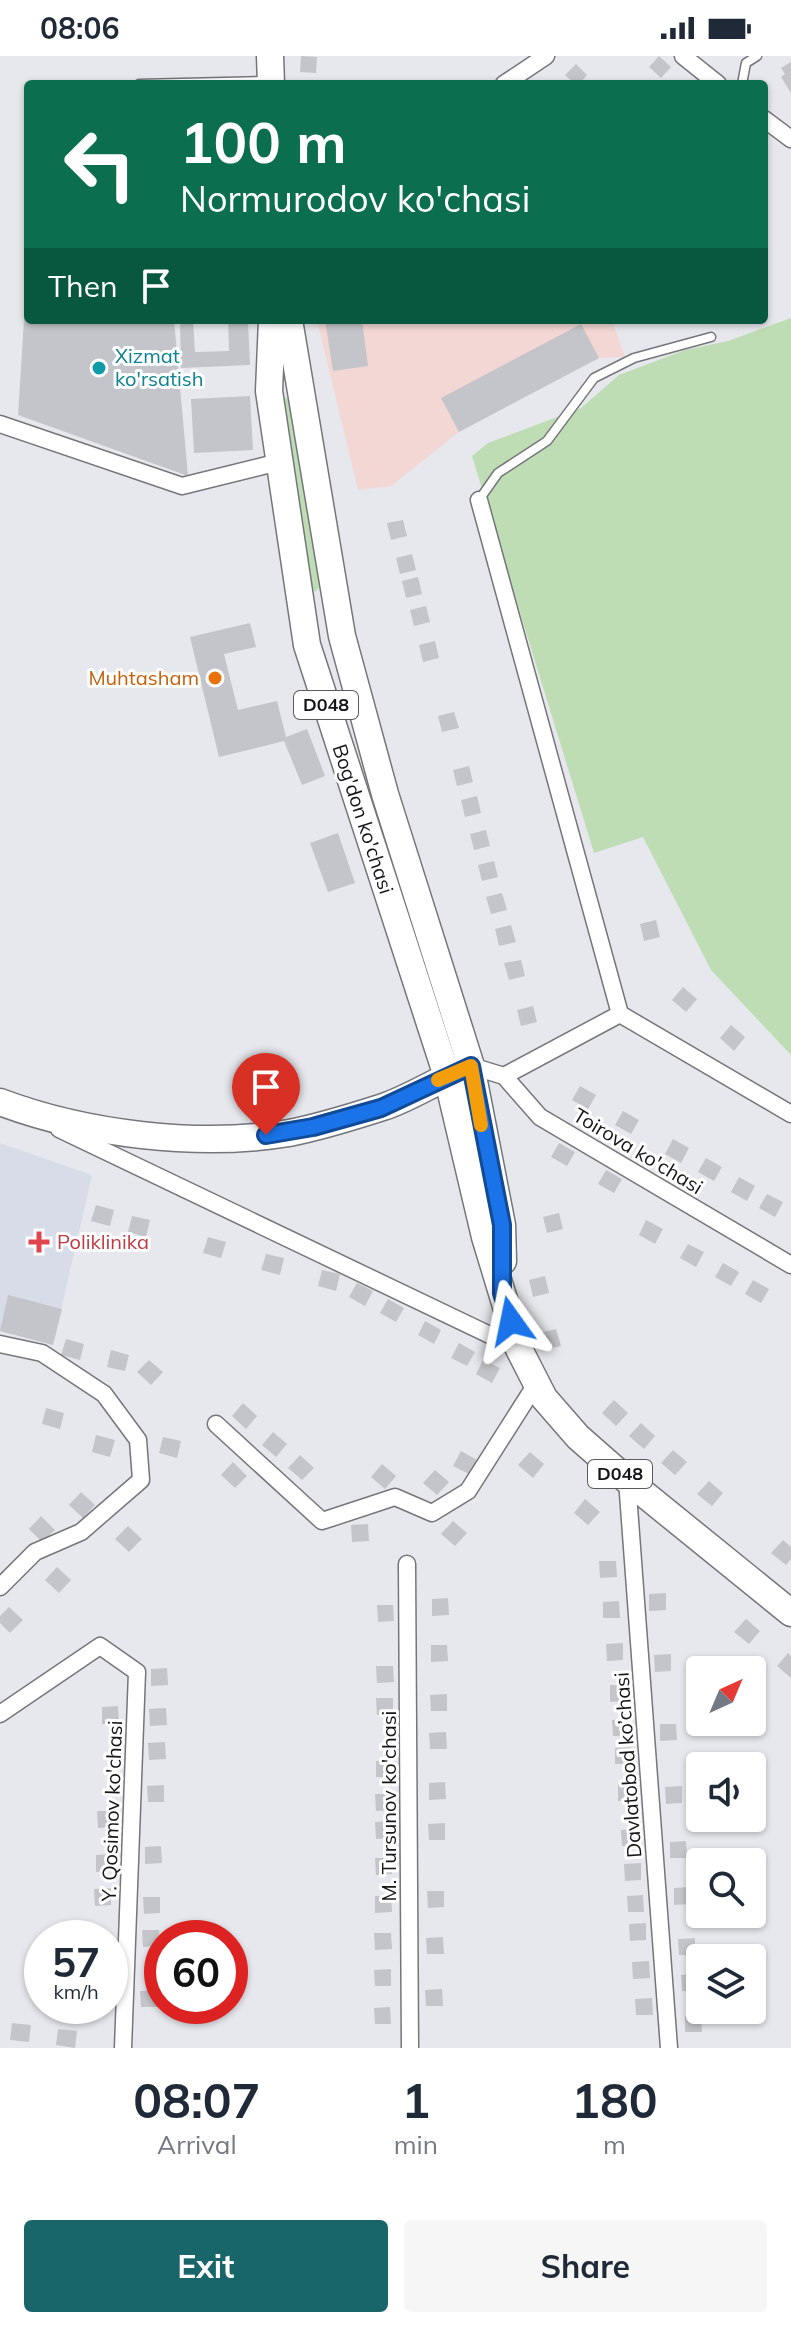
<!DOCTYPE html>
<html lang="en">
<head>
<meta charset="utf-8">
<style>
	:root { --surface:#fff; --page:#f6f6f7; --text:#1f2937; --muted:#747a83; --accent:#18666a }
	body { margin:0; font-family:Mulish,sans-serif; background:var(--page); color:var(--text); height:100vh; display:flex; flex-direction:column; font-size:30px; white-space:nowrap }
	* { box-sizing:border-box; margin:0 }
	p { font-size:26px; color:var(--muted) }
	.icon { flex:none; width:44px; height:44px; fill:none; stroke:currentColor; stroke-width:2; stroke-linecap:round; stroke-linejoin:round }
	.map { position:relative; height:1992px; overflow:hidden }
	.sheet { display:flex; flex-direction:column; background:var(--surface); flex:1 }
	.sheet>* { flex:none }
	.top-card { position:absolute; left:24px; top:24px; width:744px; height:244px; border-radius:8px; box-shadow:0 2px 6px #0004; background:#0b6e4f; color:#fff; overflow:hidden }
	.needle { width:52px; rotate:44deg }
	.buttons { position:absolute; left:686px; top:1600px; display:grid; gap:16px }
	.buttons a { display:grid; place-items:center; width:80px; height:80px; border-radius:8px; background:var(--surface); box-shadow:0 2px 6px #0004; font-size:40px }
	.speed { position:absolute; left:24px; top:1864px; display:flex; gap:16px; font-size:40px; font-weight:700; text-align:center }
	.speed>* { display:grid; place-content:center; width:104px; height:104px; border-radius:50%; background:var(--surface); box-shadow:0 2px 6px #0004; line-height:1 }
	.speed small { font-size:20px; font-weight:400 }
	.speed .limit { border:12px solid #d22; background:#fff; color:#111 }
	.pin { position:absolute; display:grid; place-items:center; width:68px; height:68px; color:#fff; margin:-82px -34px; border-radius:50% 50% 50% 0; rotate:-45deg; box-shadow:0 0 8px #0007 }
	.pin .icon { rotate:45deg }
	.me { position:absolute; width:88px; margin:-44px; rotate:348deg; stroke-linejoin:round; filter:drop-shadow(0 0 6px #0008) }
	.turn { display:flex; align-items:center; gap:28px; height:168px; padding:0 24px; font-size:36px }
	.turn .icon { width:104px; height:104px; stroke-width:2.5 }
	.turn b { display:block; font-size:56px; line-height:68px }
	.then { display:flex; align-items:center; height:76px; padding:0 24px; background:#0003; gap:16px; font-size:30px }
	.eta { display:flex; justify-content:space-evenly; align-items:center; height:136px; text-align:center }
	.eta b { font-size:48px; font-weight:700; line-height:56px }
	.action { display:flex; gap:16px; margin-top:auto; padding:16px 24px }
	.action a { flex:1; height:92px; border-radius:8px; background:var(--accent); color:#fff; font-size:32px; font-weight:700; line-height:92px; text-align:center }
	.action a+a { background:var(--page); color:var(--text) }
	.status { display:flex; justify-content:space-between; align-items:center; height:56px; padding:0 40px; background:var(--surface); direction:ltr }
	.status svg { height:22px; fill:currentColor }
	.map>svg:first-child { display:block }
</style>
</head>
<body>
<div class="status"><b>08:06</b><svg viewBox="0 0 49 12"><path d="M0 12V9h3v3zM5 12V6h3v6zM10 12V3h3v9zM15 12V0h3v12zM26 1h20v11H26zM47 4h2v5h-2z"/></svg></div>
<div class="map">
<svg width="791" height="1992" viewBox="0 0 791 1992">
	<rect width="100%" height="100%" fill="#e6e8ed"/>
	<polygon fill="#f2d7d4" points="317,264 612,264 625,301 599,302 459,376 391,430 358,434"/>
	<polygon fill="#d8dce8" points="0,1087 92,1119 53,1289 0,1275"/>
	<g fill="#beddb5">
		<polygon points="791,262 791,999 711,914 643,781 594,797 472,400 488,387 581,352 619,319 685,294 728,285"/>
		<polygon points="286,342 291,343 320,531 315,536 309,530 282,346"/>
	</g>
	<g fill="#c4c5ca">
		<polygon points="301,0 317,1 316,17 300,16"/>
		<polygon points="659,0 671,11 661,22 649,11"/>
		<polygon points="791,6 791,37 781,21 785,18 781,12"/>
		<polygon points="576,8 587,19 579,28 575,28 565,19"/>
		<polygon points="26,232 28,232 28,264 174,264 188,420 18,359"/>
		<polygon points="180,264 193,264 195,296 229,295 228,264 248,264 250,309 181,312"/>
		<polygon points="325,264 362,264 368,310 333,315"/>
		<polygon points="581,268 599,302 459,376 441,342"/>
		<polygon points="250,340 253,394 194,397 191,343"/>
		<polygon points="403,464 407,480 391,484 387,467"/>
		<polygon points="412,498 416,514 400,518 396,502"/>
		<polygon points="418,521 422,538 406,542 402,525"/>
		<polygon points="426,550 430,566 414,570 410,554"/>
		<polygon points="250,567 256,591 224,598 238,654 277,645 286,681 307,673 325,720 302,729 284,685 219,701 190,581"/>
		<polygon points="435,585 439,602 423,606 419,589"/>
		<polygon points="454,656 459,672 442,676 438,660"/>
		<polygon points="469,710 473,726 457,730 453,714"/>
		<polygon points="477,740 481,757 465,761 461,744"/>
		<polygon points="486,774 490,790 474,794 470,778"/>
		<polygon points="338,777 355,827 328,836 310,787"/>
		<polygon points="494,805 498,821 482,825 478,809"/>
		<polygon points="502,837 507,854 491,858 486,841"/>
		<polygon points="656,864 660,881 644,885 640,868"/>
		<polygon points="511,869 516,886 499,890 495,873"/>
		<polygon points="521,904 525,920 509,924 504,907"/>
		<polygon points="683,931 697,943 686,956 672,944"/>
		<polygon points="533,950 537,966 521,970 517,954"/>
		<polygon points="731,969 745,981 734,995 720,982"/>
		<polygon points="580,1030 596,1039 588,1053 572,1044"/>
		<polygon points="623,1055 639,1064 631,1078 615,1069"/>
		<polygon points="673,1083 689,1092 681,1107 665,1098"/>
		<polygon points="559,1087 575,1096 567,1110 551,1101"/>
		<polygon points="706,1102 722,1111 714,1125 698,1116"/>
		<polygon points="606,1114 622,1123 614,1137 598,1128"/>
		<polygon points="739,1121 755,1130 747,1145 731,1136"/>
		<polygon points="767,1138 783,1146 775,1161 759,1152"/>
		<polygon points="96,1149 114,1154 110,1170 91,1165"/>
		<polygon points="559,1157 563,1173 547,1177 543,1161"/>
		<polygon points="132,1160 150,1164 146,1181 128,1176"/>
		<polygon points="646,1164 663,1173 655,1188 639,1179"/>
		<polygon points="208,1181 226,1186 221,1202 203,1197"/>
		<polygon points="688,1188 704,1196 696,1211 680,1202"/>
		<polygon points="266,1198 284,1202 280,1219 261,1214"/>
		<polygon points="723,1207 739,1216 731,1230 715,1221"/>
		<polygon points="322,1214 340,1218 336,1235 318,1230"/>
		<polygon points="545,1220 549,1237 533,1241 529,1224"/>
		<polygon points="753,1224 769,1233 761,1247 745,1238"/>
		<polygon points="357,1227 373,1235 365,1250 349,1241"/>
		<polygon points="8,1239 62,1253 53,1289 0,1275"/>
		<polygon points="388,1243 404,1252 396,1266 380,1257"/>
		<polygon points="425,1265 441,1274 434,1288 418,1279"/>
		<polygon points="556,1273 561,1290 544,1294 540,1277"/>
		<polygon points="66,1283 84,1288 80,1304 61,1299"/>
		<polygon points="459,1287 475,1296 467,1310 451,1302"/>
		<polygon points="111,1294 129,1299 125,1315 107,1311"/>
		<polygon points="149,1304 163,1316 151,1329 137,1316"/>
		<polygon points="483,1304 500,1312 492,1327 476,1318"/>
		<polygon points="614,1344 628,1357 616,1370 602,1357"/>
		<polygon points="243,1347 257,1360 246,1373 232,1360"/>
		<polygon points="46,1352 64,1357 60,1373 42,1368"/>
		<polygon points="641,1367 655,1380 644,1393 629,1380"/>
		<polygon points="273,1376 287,1388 276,1401 262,1389"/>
		<polygon points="96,1379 115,1384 110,1401 92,1396"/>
		<polygon points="163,1381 181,1385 177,1402 159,1397"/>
		<polygon points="673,1394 687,1406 675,1419 661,1407"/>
		<polygon points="461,1395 477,1404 469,1418 453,1410"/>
		<polygon points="530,1396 544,1408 533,1422 518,1409"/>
		<polygon points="300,1399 314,1412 302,1424 288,1412"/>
		<polygon points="233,1406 247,1420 235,1432 221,1419"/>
		<polygon points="382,1408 396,1420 385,1433 371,1421"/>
		<polygon points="435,1414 449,1426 437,1439 423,1427"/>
		<polygon points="709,1425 723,1437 712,1450 697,1438"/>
		<polygon points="81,1436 95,1449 83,1462 69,1449"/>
		<polygon points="585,1443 600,1456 588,1469 574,1457"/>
		<polygon points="41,1460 55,1474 42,1486 29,1473"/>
		<polygon points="453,1465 467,1477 455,1490 441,1478"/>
		<polygon points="368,1468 369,1485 352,1486 351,1469"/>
		<polygon points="128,1470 142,1483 129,1496 115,1483"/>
		<polygon points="783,1484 791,1491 791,1503 786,1509 771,1497"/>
		<polygon points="599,1505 616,1505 617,1521 600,1522"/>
		<polygon points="57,1511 71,1524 59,1537 45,1524"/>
		<polygon points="666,1537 666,1554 649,1555 649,1538"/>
		<polygon points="448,1542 449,1559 432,1560 432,1543"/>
		<polygon points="619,1545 620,1562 603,1562 603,1546"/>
		<polygon points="377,1549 393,1549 394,1565 378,1566"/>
		<polygon points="9,1551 23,1564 10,1577 0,1567 0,1560"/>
		<polygon points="746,1563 760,1575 749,1588 734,1576"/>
		<polygon points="623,1587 623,1604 607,1605 606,1588"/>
		<polygon points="431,1589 447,1589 448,1605 431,1606"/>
		<polygon points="788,1597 791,1600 791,1622 777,1610"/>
		<polygon points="671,1598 671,1615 655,1616 654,1599"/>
		<polygon points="376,1610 393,1610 394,1626 377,1627"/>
		<polygon points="167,1612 168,1629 151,1630 151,1613"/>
		<polygon points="610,1629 626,1629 627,1645 610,1646"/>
		<polygon points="447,1638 447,1655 431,1655 430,1639"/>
		<polygon points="376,1642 393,1642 393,1658 377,1659"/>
		<polygon points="118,1650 119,1667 102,1668 102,1651"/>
		<polygon points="166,1652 167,1669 150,1670 149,1653"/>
		<polygon points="629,1663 630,1680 613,1680 612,1664"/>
		<polygon points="660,1668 676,1668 677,1684 660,1685"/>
		<polygon points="446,1676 447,1693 430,1693 429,1677"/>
		<polygon points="165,1686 166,1703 149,1704 148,1687"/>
		<polygon points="631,1691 632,1708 615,1708 615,1692"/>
		<polygon points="392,1704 393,1721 376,1721 376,1705"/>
		<polygon points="445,1726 446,1743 429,1744 429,1727"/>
		<polygon points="618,1728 634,1728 635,1744 618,1745"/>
		<polygon points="164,1729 164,1746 148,1746 147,1730"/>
		<polygon points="682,1730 682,1747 666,1748 665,1731"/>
		<polygon points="375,1738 392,1738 393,1754 376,1755"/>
		<polygon points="97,1755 114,1755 115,1771 98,1772"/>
		<polygon points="392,1765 392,1782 376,1783 375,1766"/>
		<polygon points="445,1767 445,1784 429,1784 428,1768"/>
		<polygon points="638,1773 639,1790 622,1790 621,1774"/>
		<polygon points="686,1785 687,1802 670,1802 670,1786"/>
		<polygon points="161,1790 162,1807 145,1808 145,1791"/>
		<polygon points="112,1798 113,1815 96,1816 96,1799"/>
		<polygon points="375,1802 391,1802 392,1818 376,1819"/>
		<polygon points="641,1807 641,1824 625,1825 624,1808"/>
		<polygon points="690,1831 691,1848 674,1849 674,1832"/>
		<polygon points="111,1832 111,1849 95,1850 94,1833"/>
		<polygon points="427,1835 444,1835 444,1851 428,1852"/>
		<polygon points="643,1839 644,1856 628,1856 627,1840"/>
		<polygon points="375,1840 391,1840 392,1856 375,1857"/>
		<polygon points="143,1841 160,1841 160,1857 144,1858"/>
		<polygon points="646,1867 646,1884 630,1885 629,1868"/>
		<polygon points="142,1874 159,1874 160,1890 143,1891"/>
		<polygon points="374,1877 391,1877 392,1893 375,1894"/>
		<polygon points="443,1881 444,1898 427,1898 426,1882"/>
		<polygon points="695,1882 695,1899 679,1899 678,1883"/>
		<polygon points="649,1905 650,1922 633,1923 632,1906"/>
		<polygon points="391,1913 391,1930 375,1930 374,1914"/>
		<polygon points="698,1918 698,1935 682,1935 681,1919"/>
		<polygon points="442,1933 443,1950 426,1950 425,1934"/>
		<polygon points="157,1934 157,1951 141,1951 140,1935"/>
		<polygon points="652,1942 653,1959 636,1959 635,1943"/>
		<polygon points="390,1951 391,1968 375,1968 374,1952"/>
		<polygon points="701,1959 702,1976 685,1976 685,1960"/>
		<polygon points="12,1967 31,1969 29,1986 10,1984"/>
		<polygon points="58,1973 77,1975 75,1992 56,1989"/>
	</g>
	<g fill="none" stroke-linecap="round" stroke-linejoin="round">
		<defs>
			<g id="service">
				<polyline points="139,28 266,25"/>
				<polyline points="742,28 746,7 757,0"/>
				<polyline points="479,444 498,417 547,385 594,322 634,302 711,281"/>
			</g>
			<g id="minor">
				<polyline points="683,0 718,28"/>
				<polyline points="504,28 546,0"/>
				<polyline points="764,63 791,83"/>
				<polyline points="0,368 182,430 279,406"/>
				<polyline points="479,444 620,958 504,1020"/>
				<polyline points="620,958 791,1058"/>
				<polyline points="471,1010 504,1020 540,1061 791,1209"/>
				<polyline points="59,1073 519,1293"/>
				<polyline points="0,1288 42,1297 104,1338 138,1384 141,1424 81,1476 35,1496 0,1531"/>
				<polyline points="216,1368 322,1465 395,1441 432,1457 468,1435 536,1328"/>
				<polyline points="627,1424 669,1992"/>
				<polyline points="407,1508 410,1992"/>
				<polyline points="0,1658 100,1590 137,1616 123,1992"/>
			</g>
			<g id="primary">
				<polyline points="270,0 271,28"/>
				<polyline points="272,264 269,335 307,589 447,1020 485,1181 519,1293 544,1342 578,1381 627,1424 791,1557"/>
				<polyline points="289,264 342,580 385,738 471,1010 502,1169 503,1205"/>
				<path d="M0 1046C85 1078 198 1092 289 1077 320 1071 352 1061 383 1051 410 1042 434 1026 460 1015"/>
			</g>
		</defs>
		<use href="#service" stroke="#75767b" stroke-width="11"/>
		<use href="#minor" stroke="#75767b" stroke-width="19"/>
		<use href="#primary" stroke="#75767b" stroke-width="29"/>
		<use href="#service" stroke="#fff" stroke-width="8"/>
		<use href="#minor" stroke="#fff" stroke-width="16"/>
		<use href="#primary" stroke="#fff" stroke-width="26"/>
	</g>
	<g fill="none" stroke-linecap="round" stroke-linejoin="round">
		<defs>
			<polyline id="route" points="266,1079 313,1071 381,1052 471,1010 502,1169 502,1237 511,1265"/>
		</defs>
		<use href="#route" stroke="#114b97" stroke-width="20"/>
		<use href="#route" stroke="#1a73e8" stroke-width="14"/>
		<polyline stroke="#f59e0b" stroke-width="14" points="438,1024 471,1010 481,1069"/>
	</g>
	<circle fill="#0f9aa8" stroke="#fff" stroke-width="3" cx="99" cy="312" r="8"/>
	<circle fill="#e8710a" stroke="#fff" stroke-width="3" cx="215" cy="622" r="8"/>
	<path fill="#e0444e" stroke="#fff" stroke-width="3" d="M35 1174h8v8h8v8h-8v8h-8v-8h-8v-8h8z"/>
	<g text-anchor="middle" stroke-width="6" stroke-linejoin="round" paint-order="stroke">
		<g fill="#fff" stroke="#5b5b5d" stroke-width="2">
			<rect x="294" y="635" width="64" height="28" rx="6"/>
			<rect x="588" y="1404" width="64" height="28" rx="6"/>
		</g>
		<g font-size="18" font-weight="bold" fill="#151517">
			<text x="326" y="655">D048</text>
			<text x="620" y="1424">D048</text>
		</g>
		<g font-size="20" fill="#0d838f" stroke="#fff" text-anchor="start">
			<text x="115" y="307">Xizmat<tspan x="115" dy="23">ko'rsatish</tspan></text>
		</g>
		<g font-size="20" fill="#c56008" stroke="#fff" text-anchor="end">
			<text x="199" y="629">Muhtasham</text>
		</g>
		<g font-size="20" fill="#151517" stroke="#fff">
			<text transform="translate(363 763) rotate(72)" y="7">Bog'don ko'chasi</text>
			<text transform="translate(638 1095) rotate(31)" y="7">Toirova ko'chasi</text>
			<text transform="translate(628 1709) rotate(-94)" y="7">Davlatobod ko’chasi</text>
			<text transform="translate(389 1750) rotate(-90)" y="7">M. Tursunov ko'chasi</text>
			<text transform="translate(112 1755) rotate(-88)" y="7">Y. Qosimov ko'chasi</text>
		</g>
		<g font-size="20" fill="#be3a42" stroke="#fff" text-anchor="start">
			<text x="57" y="1193">Poliklinika</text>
		</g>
	</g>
</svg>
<div class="buttons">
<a><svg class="needle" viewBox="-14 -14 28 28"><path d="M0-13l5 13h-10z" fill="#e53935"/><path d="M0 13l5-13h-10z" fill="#747a83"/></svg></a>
<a><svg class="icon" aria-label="sound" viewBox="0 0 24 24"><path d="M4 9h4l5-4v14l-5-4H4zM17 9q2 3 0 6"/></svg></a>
<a><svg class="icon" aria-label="search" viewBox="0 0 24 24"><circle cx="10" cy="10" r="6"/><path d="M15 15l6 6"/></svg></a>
<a><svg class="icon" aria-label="layers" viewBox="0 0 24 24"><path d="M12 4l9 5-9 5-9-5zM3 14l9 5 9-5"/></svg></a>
</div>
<div class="speed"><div>57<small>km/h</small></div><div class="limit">60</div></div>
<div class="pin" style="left:266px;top:1079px;background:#d93025"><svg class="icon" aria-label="arrive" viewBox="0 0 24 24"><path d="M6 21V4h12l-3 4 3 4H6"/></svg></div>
<svg class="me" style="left:511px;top:1265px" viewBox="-20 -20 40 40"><path d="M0-17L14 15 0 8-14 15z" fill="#1a73e8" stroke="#fff" stroke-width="4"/></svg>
<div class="top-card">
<div class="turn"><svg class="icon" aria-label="left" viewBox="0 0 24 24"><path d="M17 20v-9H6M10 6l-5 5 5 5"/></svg><div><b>100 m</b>Normurodov ko'chasi</div></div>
<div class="then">Then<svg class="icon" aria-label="arrive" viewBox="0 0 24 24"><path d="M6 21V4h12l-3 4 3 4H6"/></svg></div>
</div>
</div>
<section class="sheet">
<div class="eta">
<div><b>08:07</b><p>Arrival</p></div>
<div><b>1</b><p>min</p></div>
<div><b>180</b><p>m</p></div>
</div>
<div class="action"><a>Exit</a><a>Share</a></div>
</section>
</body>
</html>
